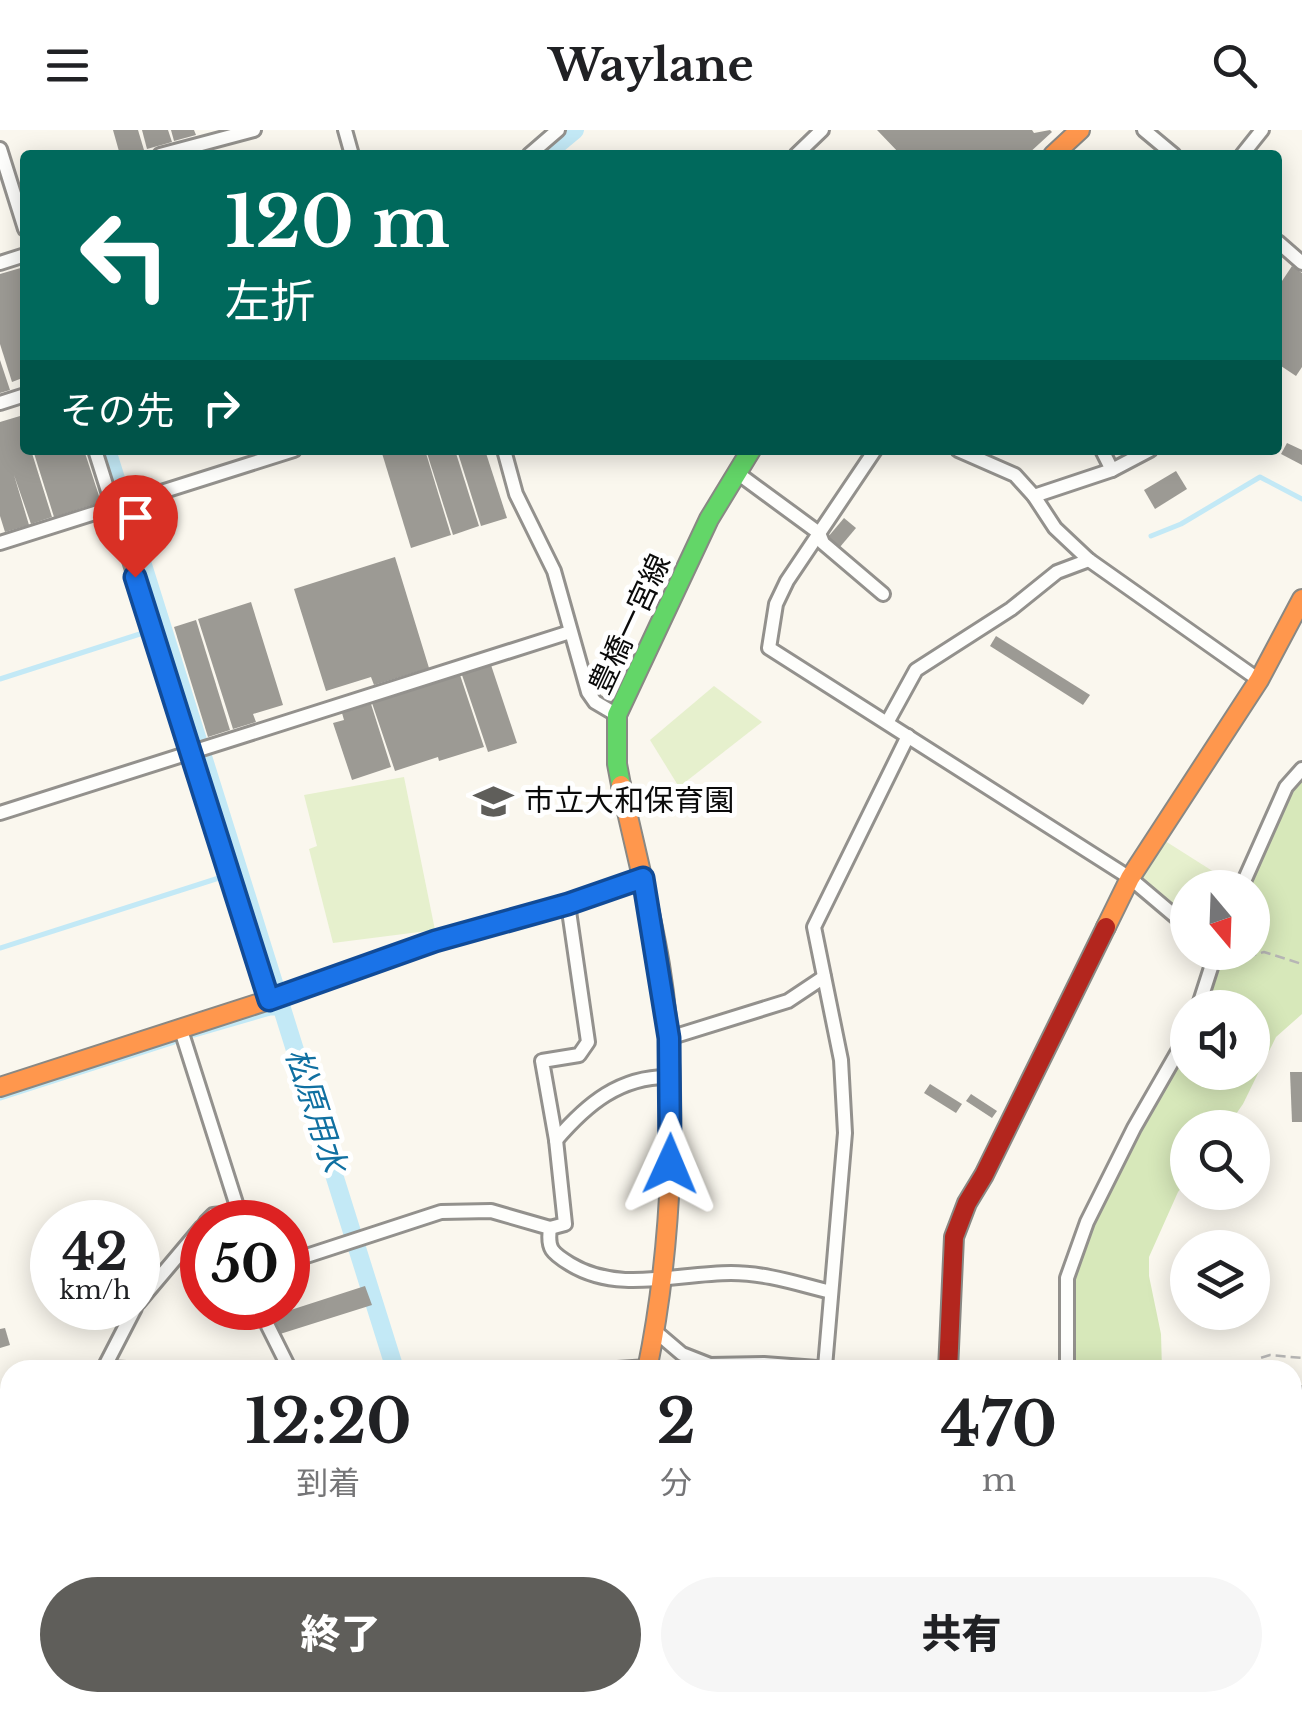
<!DOCTYPE html>
<html lang="ja">
<head>
<meta charset="utf-8">
<style>
	:root { --surface:#fff; --page:#f6f6f6; --text:#202124; --muted:#757577; --accent:#5f5e5a }
	body { margin:0; font-family:"Libre Baskerville","Noto Sans JP",serif; background:var(--page); color:var(--text); height:100vh; display:flex; flex-direction:column; font-size:38px; white-space:nowrap }
	* { box-sizing:border-box; margin:0 }
	p { font-size:32px; color:var(--muted) }
	.icon { flex:none; width:55px; height:55px; fill:none; stroke:currentColor; stroke-width:2; stroke-linecap:round; stroke-linejoin:round }
	.map { position:relative; flex:1; overflow:hidden }
	.drawer { position:absolute; left:0px; top:1230px; width:1302px; height:352px; display:flex; flex-direction:column; background:var(--surface); border-radius:30px 30px 0 0; box-shadow:0 5px 25px #0003 }
	.drawer>* { flex:none }
	.banner { position:absolute; left:20px; top:20px; width:1262px; height:305px; border-radius:10px; box-shadow:0 5px 25px #0003; background:#00695c; color:#fff; overflow:hidden }
	.needle { width:65px; rotate:161deg }
	.controls { position:absolute; left:1170px; top:740px; display:grid; gap:20px }
	.controls a { display:grid; place-items:center; width:100px; height:100px; border-radius:50%; background:var(--surface); box-shadow:0 5px 25px #0003; font-size:50px }
	.speed { position:absolute; left:30px; top:1070px; display:flex; gap:20px; font-size:50px; font-weight:700; text-align:center }
	.speed>* { display:grid; place-content:center; width:130px; height:130px; border-radius:50%; background:var(--surface); box-shadow:0 5px 25px #0003; line-height:1 }
	.speed small { font-size:25px; font-weight:400 }
	.speed .limit { border:15px solid #d22; background:#fff; color:#111 }
	.pin { position:absolute; display:grid; place-items:center; width:85px; height:85px; color:#fff; margin:-102px -42px; border-radius:50% 50% 50% 0; rotate:-45deg; box-shadow:0 0 10px #0007 }
	.pin .icon { rotate:45deg }
	.me { position:absolute; width:110px; margin:-55px; rotate:1deg; stroke-linejoin:round; filter:drop-shadow(0 0 8px #0008) }
	.turn { display:flex; align-items:center; gap:35px; height:210px; padding:0 40px; font-size:45px }
	.turn .icon { width:130px; height:130px; stroke-width:2.5 }
	.turn b { display:block; font-size:70px; line-height:85px }
	.then { display:flex; align-items:center; height:95px; padding:0 40px; background:#0003; gap:20px; font-size:38px }
	.eta { display:flex; justify-content:space-evenly; align-items:center; height:170px; text-align:center }
	.eta b { font-size:60px; font-weight:800; line-height:70px }
	.button { display:flex; gap:20px; margin-top:auto; padding:20px 40px }
	.button a { flex:1; height:115px; border-radius:60px; background:var(--accent); color:#fff; font-size:40px; font-weight:800; line-height:115px; text-align:center }
	.button a+a { background:var(--page); color:var(--text) }
	header { display:flex; justify-content:space-between; align-items:center; height:130px; padding:0 40px; background:var(--surface); font-size:45px; font-weight:800 }
	.map>svg:first-child { display:block }
</style>
</head>
<body>
<header><svg class="icon" aria-label="menu" viewBox="0 0 24 24"><path d="M4 6h16M4 12h16M4 18h16"/></svg>Waylane<svg class="icon" aria-label="search" viewBox="0 0 24 24"><circle cx="10" cy="10" r="6"/><path d="M15 15l6 6"/></svg></header>
<div class="map">
<svg width="1302" height="1581" viewBox="0 0 1302 1581">
	<rect width="100%" height="100%" fill="#faf7ee"/>
	<g fill="#e6f0cd">
		<polygon points="714,556 762,592 679,657 650,610"/>
		<polygon points="404,647 435,800 333,813 309,719 317,716 304,665"/>
		<polygon points="1162,709 1233,754 1233,757 1188,758 1187,785 1139,746"/>
	</g>
	<g fill="#d7e8ba">
		<path d="M1302 650V884L1276 907 1243 974 1227 997 1188 998 1187 1050 1178 1062 1149 1127V1146L1161 1204 1162 1240H1074L1072 1155C1089 1075 1147 987 1187 916L1188 942H1252V878L1206 877 1225 823 1252 822V758L1247 757 1286 671Z"/>
		<polygon points="1045,1572 1158,1573 1166,1581 1042,1581"/>
	</g>
	<g fill="none" stroke-linecap="round" stroke-linejoin="round">
		<g stroke="#c3e9f6" stroke-width="5">
			<polyline points="1151,406 1181,394 1260,347 1302,369"/>
			<polyline points="0,549 143,503"/>
			<polyline points="0,818 222,747"/>
			<polyline points="194,905 270,883 285,883"/>
			<polyline points="0,968 174,912"/>
		</g>
		<g stroke="#c3e9f6" stroke-width="18">
			<polyline points="545,25 575,0"/>
			<polyline points="107,320 394,1236 398,1240"/>
			<polyline points="551,1572 556,1581"/>
		</g>
	</g>
	<g fill="#9c9a94">
		<polygon points="113,0 138,0 144,20 120,25"/>
		<polygon points="142,0 168,0 172,12 147,19"/>
		<polygon points="171,0 194,0 196,5 174,11"/>
		<polygon points="877,0 1032,0 1034,3 1050,0 1052,2 1027,25 901,25"/>
		<polygon points="1292,136 1302,143 1302,237 1296,246 1278,234 1278,157"/>
		<polygon points="24,137 25,247 12,252 0,214 0,144"/>
		<polygon points="0,230 10,260 0,263"/>
		<polygon points="20,286 25,301 25,320 31,320 52,387 31,394 14,345 29,395 5,402 0,386 0,292"/>
		<polygon points="1287,313 1302,320 1302,335 1281,324"/>
		<polygon points="33,320 84,320 101,372 54,387"/>
		<polygon points="381,320 425,320 451,405 411,418"/>
		<polygon points="426,320 455,320 479,396 453,405"/>
		<polygon points="457,320 485,320 507,388 481,396"/>
		<polygon points="1176,341 1187,359 1155,379 1144,360"/>
		<polygon points="844,388 856,398 840,417 828,407"/>
		<polygon points="395,427 429,538 374,555 371,547 326,561 294,459"/>
		<polygon points="251,472 283,575 253,584 256,592 233,599 198,489"/>
		<polygon points="196,490 230,600 208,607 174,497"/>
		<polygon points="996,506 1090,565 1083,575 990,516"/>
		<polygon points="491,535 517,613 488,622 462,545"/>
		<polygon points="460,545 484,617 439,631 438,627 395,641 372,573"/>
		<polygon points="371,574 391,637 352,650 333,593 344,590 342,583"/>
		<polygon points="1290,942 1302,942 1302,992 1292,992"/>
		<polygon points="930,954 962,974 956,983 924,963"/>
		<polygon points="971,964 997,981 992,988 966,971"/>
		<polygon points="365,1156 372,1175 280,1204 276,1194 272,1196 269,1187"/>
		<polygon points="5,1198 10,1215 0,1218 0,1199"/>
		<rect x="1292" y="1255" width="10" height="12"/>
		<polygon points="1292,1270 1302,1271 1302,1284 1292,1283"/>
		<polygon points="287,1572 355,1572 356,1577 339,1581 288,1581"/>
	</g>
	<g fill="none" stroke-linecap="round" stroke-linejoin="round">
		<defs>
			<g id="street">
				<polyline points="345,0 352,25"/>
				<polyline points="1144,0 1174,25"/>
				<polyline points="0,19 25,99"/>
				<polyline points="160,25 254,0"/>
				<polyline points="529,25 558,0"/>
				<polyline points="796,25 822,0"/>
				<polyline points="1242,25 1262,0"/>
				<polyline points="1278,112 1302,133"/>
				<polyline points="0,133 25,125"/>
				<polyline points="0,273 25,265"/>
				<polyline points="95,320 269,870"/>
				<polyline points="504,320 516,364 554,441 588,562 595,572 617,585"/>
				<polyline points="875,320 787,451 776,474 769,518 1130,748 1188,797"/>
				<polyline points="958,320 1015,345 1034,366 1055,398 1089,430 1259,550"/>
				<polyline points="1102,320 1112,340"/>
				<polyline points="736,342 819,403 823,413 883,464"/>
				<polyline points="1034,366 1112,340 1150,320"/>
				<polyline points="0,413 294,320"/>
				<polyline points="888,591 916,540 1011,479 1057,442 1089,430"/>
				<polyline points="0,683 570,502"/>
				<polyline points="1241,758 1286,657 1302,639"/>
				<polyline points="1198,878 1216,822"/>
				<polyline points="180,897 242,1092"/>
				<polyline points="669,908 788,871 824,847"/>
				<path d="M556 1010C587 974 620 946 670 947"/>
				<polyline points="206,1092 213,1085 240,1082"/>
				<polyline points="550,1098 565,1094 556,1010 542,931 579,925 588,912 568,774"/>
				<path d="M288 1132 441 1082 491 1081 550 1098C547 1119 552 1123 570 1134 619 1164 677 1143 731 1143 766 1143 798 1154 831 1162"/>
				<polyline points="138,1173 202,1097"/>
				<polyline points="263,1178 268,1196 290,1240"/>
				<polyline points="655,1201 682,1224 710,1235 764,1234 844,1240"/>
				<polyline points="825,1237 845,1003 841,930 814,797 908,606"/>
				<polyline points="106,1238 146,1240"/>
				<polyline points="103,1240 135,1178"/>
				<polyline points="602,1240 648,1237"/>
				<polyline points="1067,1240 1067,1148 1087,1092 1134,998 1188,904"/>
				<polyline points="0,1307 10,1306"/>
				<polyline points="1292,1517 1302,1517"/>
				<polyline points="0,1528 10,1526"/>
				<polyline points="360,1572 361,1581"/>
				<polyline points="537,1572 540,1581"/>
				<polyline points="1169,1572 1176,1581"/>
				<polyline points="703,1581 703,1572"/>
				<polyline points="875,1581 880,1572"/>
				<polyline points="1034,1581 1037,1572"/>
				<polyline points="1300,1581 1302,1581"/>
			</g>
			<polyline id="fast" points="621,655 617,634 617,585 709,389 751,320"/>
			<g id="slow">
				<polyline points="1053,25 1080,0"/>
				<path d="M621 655C634 715 650 775 660 835 680 957 672 1119 647 1240"/>
				<polyline points="1106,797 1130,748 1259,550 1302,469"/>
				<polyline points="0,957 269,870 435,811 568,774 643,748"/>
			</g>
			<g id="jam">
				<polyline points="948,1240 954,1107 967,1073 984,1045 1106,797"/>
				<polyline points="582,1581 583,1572"/>
			</g>
		</defs>
		<use href="#street" stroke="#93918d" stroke-width="18"/>
		<use href="#fast" stroke="#898884" stroke-width="22"/>
		<use href="#slow" stroke="#898884" stroke-width="22"/>
		<use href="#jam" stroke="#898884" stroke-width="22"/>
		<g stroke="#b7b6b5" stroke-width="2.5" stroke-dasharray="10 5" stroke-linecap="butt">
			<polyline points="1232,827 1239,829 1264,822 1302,834"/>
			<polyline points="1253,1240 1260,1228 1270,1225 1302,1228"/>
			<polyline points="1292,1345 1302,1346"/>
		</g>
		<use href="#street" stroke="#fefefc" stroke-width="12"/>
		<use href="#fast" stroke="#63d668" stroke-width="18"/>
		<use href="#slow" stroke="#ff974d" stroke-width="18"/>
		<use href="#jam" stroke="#b3261e" stroke-width="18"/>
	</g>
	<g fill="none" stroke-linecap="round" stroke-linejoin="round">
		<defs>
			<polyline id="route" points="135,447 269,870 435,811 568,774 643,748 669,908 670,1034"/>
		</defs>
		<use href="#route" stroke="#114b97" stroke-width="25"/>
		<use href="#route" stroke="#1a73e8" stroke-width="18"/>
	</g>
	<defs>
		<symbol id="school-bare" viewBox="-9 -9 18 18"><path d="M0-5L7-2L0 1L-7-2ZM-4 1L0 2.5L4 1V4Q0 6-4 4Z" fill="#5f5e5a" stroke="#fff" stroke-width="2.5" paint-order="stroke"/></symbol>
	</defs>
	<g fill-rule="evenodd">
		<use href="#school-bare" x="466" y="644" width="55" height="55"/>
	</g>
	<g text-anchor="middle" stroke-width="10" stroke-linejoin="round" paint-order="stroke">
		<g font-size="30" fill="#0b0b0b" stroke="#fff">
			<text transform="translate(630 494) rotate(-65)" y="10">豊橋一宮線</text>
		</g>
		<g font-size="30" fill="#0b0b0b" stroke="#fff" text-anchor="start">
			<text x="524" y="681">市立大和保育園</text>
		</g>
		<g font-size="32" font-style="italic" fill="#1070a1" stroke="#fff">
			<text transform="translate(316 980) rotate(72)" y="11">松原用水</text>
		</g>
	</g>
</svg>
<div class="controls">
<a><svg class="needle" viewBox="-14 -14 28 28"><path d="M0-13l5 13h-10z" fill="#e53935"/><path d="M0 13l5-13h-10z" fill="#757577"/></svg></a>
<a><svg class="icon" aria-label="sound" viewBox="0 0 24 24"><path d="M4 9h4l5-4v14l-5-4H4zM17 9q2 3 0 6"/></svg></a>
<a><svg class="icon" aria-label="search" viewBox="0 0 24 24"><circle cx="10" cy="10" r="6"/><path d="M15 15l6 6"/></svg></a>
<a><svg class="icon" aria-label="layers" viewBox="0 0 24 24"><path d="M12 4l9 5-9 5-9-5zM3 14l9 5 9-5"/></svg></a>
</div>
<div class="speed"><div>42<small>km/h</small></div><div class="limit">50</div></div>
<div class="pin" style="left:135px;top:447px;background:#d93025"><svg class="icon" aria-label="arrive" viewBox="0 0 24 24"><path d="M6 21V4h12l-3 4 3 4H6"/></svg></div>
<svg class="me" style="left:670px;top:1034px" viewBox="-20 -20 40 40"><path d="M0-17L14 15 0 8-14 15z" fill="#1a73e8" stroke="#fff" stroke-width="4"/></svg>
<div class="banner">
<div class="turn"><svg class="icon" aria-label="left" viewBox="0 0 24 24"><path d="M17 20v-9H6M10 6l-5 5 5 5"/></svg><div><b>120 m</b>左折</div></div>
<div class="then">その先<svg class="icon" aria-label="right" viewBox="0 0 24 24"><path d="M7 20v-9h11M14 6l5 5-5 5"/></svg></div>
</div>
<section class="drawer">
<div class="eta">
<div><b>12:20</b><p>到着</p></div>
<div><b>2</b><p>分</p></div>
<div><b>470</b><p>m</p></div>
</div>
<div class="button"><a>終了</a><a>共有</a></div>
</section>
</div>
</body>
</html>
